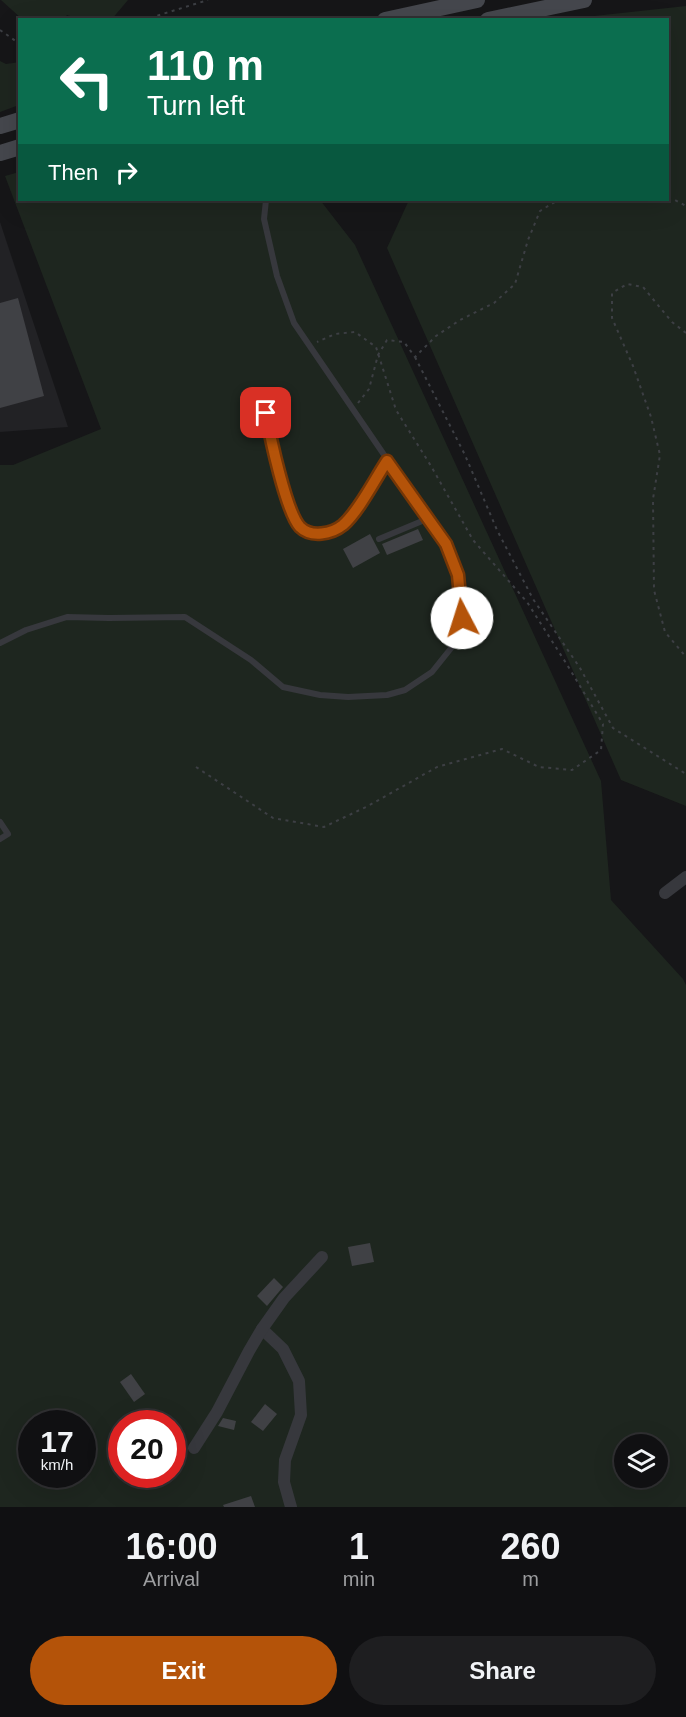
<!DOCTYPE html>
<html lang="en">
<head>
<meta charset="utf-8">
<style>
	:root { --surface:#101012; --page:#1e1e20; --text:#f1f3f6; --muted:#9c9d9f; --line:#303032; --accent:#b45309 }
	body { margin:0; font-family:Helvetica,sans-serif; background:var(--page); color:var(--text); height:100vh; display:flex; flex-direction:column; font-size:22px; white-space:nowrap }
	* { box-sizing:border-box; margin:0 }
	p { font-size:20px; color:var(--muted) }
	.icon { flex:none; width:33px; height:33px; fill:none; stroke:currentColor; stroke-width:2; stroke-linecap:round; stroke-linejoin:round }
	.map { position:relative; height:1507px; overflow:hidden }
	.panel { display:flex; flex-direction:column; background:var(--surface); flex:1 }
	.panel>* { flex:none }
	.banner { position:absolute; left:18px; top:18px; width:651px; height:183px; border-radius:0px; box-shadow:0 6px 24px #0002,0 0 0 2px var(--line); background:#0b6e4f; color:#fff; overflow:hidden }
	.fabs { position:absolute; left:614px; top:1434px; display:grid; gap:12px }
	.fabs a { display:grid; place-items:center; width:54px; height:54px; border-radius:50%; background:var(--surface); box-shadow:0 6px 24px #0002,0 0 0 2px var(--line); font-size:30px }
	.speed { position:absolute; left:18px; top:1410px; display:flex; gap:12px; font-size:30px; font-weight:700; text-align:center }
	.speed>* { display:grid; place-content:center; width:78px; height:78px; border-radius:50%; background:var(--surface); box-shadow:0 6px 24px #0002,0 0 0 2px var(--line); line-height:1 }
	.speed small { font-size:15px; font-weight:400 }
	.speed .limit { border:9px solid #d22; background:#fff; color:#111 }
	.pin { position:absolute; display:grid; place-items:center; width:51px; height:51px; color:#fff; margin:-26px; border-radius:12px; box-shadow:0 3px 9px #0006 }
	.me { position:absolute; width:66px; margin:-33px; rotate:355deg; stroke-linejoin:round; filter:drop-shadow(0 0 4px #0008) }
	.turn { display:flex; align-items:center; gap:21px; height:126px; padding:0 30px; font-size:27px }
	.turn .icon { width:78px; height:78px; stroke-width:2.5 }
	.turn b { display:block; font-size:42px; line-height:51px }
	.then { display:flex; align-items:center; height:57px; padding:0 30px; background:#0003; gap:12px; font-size:22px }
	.eta { display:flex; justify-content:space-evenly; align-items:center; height:102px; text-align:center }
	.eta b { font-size:36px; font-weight:700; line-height:42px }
	.primary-button { display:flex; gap:12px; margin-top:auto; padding:12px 30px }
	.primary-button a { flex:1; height:69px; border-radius:36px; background:var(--accent); color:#fff; font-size:24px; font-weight:700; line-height:69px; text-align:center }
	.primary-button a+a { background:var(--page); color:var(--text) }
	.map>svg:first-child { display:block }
</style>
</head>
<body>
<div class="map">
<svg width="686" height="1507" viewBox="0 0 686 1507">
	<rect width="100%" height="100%" fill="#161618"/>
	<polygon fill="#222225" points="0,222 68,427 0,432"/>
	<g fill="#1e261f" fill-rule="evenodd">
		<polygon points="1,0 128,0 111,20 79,19 67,15 63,19 22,19"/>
		<polygon points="686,6 686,806 621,780 387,248 409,200 668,200 668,20 573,19 585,17"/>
		<polygon points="0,61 6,64 20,62 19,105 0,112"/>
		<path d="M19 172 20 200H320L355 245 601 781 611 900 683 979 686 985V1507H0V465H13L101 429 5 176ZM32 1424H82V1474H32ZM122 1424H172V1474H122ZM624 1444H657V1478H624Z"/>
	</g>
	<g fill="#404145">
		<polygon points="18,298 44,396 0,408 0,303"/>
		<polygon points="418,529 423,540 387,555 382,544"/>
		<polygon points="370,534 380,553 353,568 343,549"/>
		<polygon points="370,1243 374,1262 352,1266 348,1247"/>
		<polygon points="274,1278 283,1287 267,1306 257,1296"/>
		<polygon points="131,1374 145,1394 134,1402 120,1382"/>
		<polygon points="265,1404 277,1414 263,1431 251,1422"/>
		<polygon points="223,1418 236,1421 234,1430 218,1426"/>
		<polygon points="251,1496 255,1507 224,1507 223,1505"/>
	</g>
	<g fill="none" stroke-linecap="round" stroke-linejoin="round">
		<g stroke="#3d3f44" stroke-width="2" stroke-dasharray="3 4.5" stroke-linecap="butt">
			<polyline points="143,20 208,0"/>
			<polyline points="0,30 20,44"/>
			<polyline points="668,198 675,200 686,206"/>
			<polyline points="686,333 672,322 643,287 627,284 612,293 612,318 633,366 651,417 660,455 653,499 654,590 665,632 686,657"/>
			<polyline points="415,357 465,455 497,530 533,599 580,668 613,728 686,774"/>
			<polyline points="358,403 369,389 378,355 387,340 404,342 415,357 436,336 460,320 494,303 515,284 528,240 540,211 558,200"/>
			<polyline points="196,767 273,818 324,827 368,806 437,767 502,749 539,767 572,770 601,750 603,724 566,663 527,602 473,540 431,466 396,410 376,347 355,332 335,334 317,342"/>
		</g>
		<g stroke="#37383d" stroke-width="6">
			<path d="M262 392C268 422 274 450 282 479 286 494 289 513 300 526 310 538 331 534 342 525 359 513 376 479 387 461"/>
			<polyline points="379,539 427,519"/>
			<polyline points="0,643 26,630 67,617 109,618 185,617 251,660 283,687 320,695 348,697 387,695 405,690 432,672 456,642 462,618 458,575 445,544 294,323 277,276 264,219 266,200"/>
			<polyline points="0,822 8,834 0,839"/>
		</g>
		<g stroke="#37383d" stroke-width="12">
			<polyline points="665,893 686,877"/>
			<polyline points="262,1329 283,1349 299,1381 301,1415 285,1460 284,1482 291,1507"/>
			<polyline points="194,1448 217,1412 249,1351 262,1329 284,1298 322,1257"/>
		</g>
		<g stroke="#45474d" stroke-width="16">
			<polyline points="385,20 477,0"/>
			<polyline points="488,20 584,0"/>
			<polyline points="0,126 20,120"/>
			<polyline points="0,153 20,147"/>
		</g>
	</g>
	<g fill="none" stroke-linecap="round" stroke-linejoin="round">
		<defs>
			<path id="route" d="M266 413C270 436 286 512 300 527 311 538 332 534 343 525 359 511 375 479 387 461L446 544 458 575 462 618"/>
		</defs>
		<use href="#route" stroke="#753606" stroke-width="15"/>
		<use href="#route" stroke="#b45309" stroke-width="10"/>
	</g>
</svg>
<div class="fabs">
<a><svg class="icon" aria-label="layers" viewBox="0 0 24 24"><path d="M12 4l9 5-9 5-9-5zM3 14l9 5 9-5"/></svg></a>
</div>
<div class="speed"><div>17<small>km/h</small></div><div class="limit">20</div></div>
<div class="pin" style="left:266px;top:413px;background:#d93025"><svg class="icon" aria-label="arrive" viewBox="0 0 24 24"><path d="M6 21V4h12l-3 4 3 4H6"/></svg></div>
<svg class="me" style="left:462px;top:618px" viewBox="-20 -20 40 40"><circle r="19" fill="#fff"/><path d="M0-13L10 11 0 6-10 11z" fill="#b45309"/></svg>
<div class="banner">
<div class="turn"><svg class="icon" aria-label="left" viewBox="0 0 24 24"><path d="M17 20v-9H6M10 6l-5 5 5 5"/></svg><div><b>110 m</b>Turn left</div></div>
<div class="then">Then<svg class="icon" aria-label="right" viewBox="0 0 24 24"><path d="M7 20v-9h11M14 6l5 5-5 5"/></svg></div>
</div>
</div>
<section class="panel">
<div class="eta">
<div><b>16:00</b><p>Arrival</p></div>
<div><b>1</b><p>min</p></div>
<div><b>260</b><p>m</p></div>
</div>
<div class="primary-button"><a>Exit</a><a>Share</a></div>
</section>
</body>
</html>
